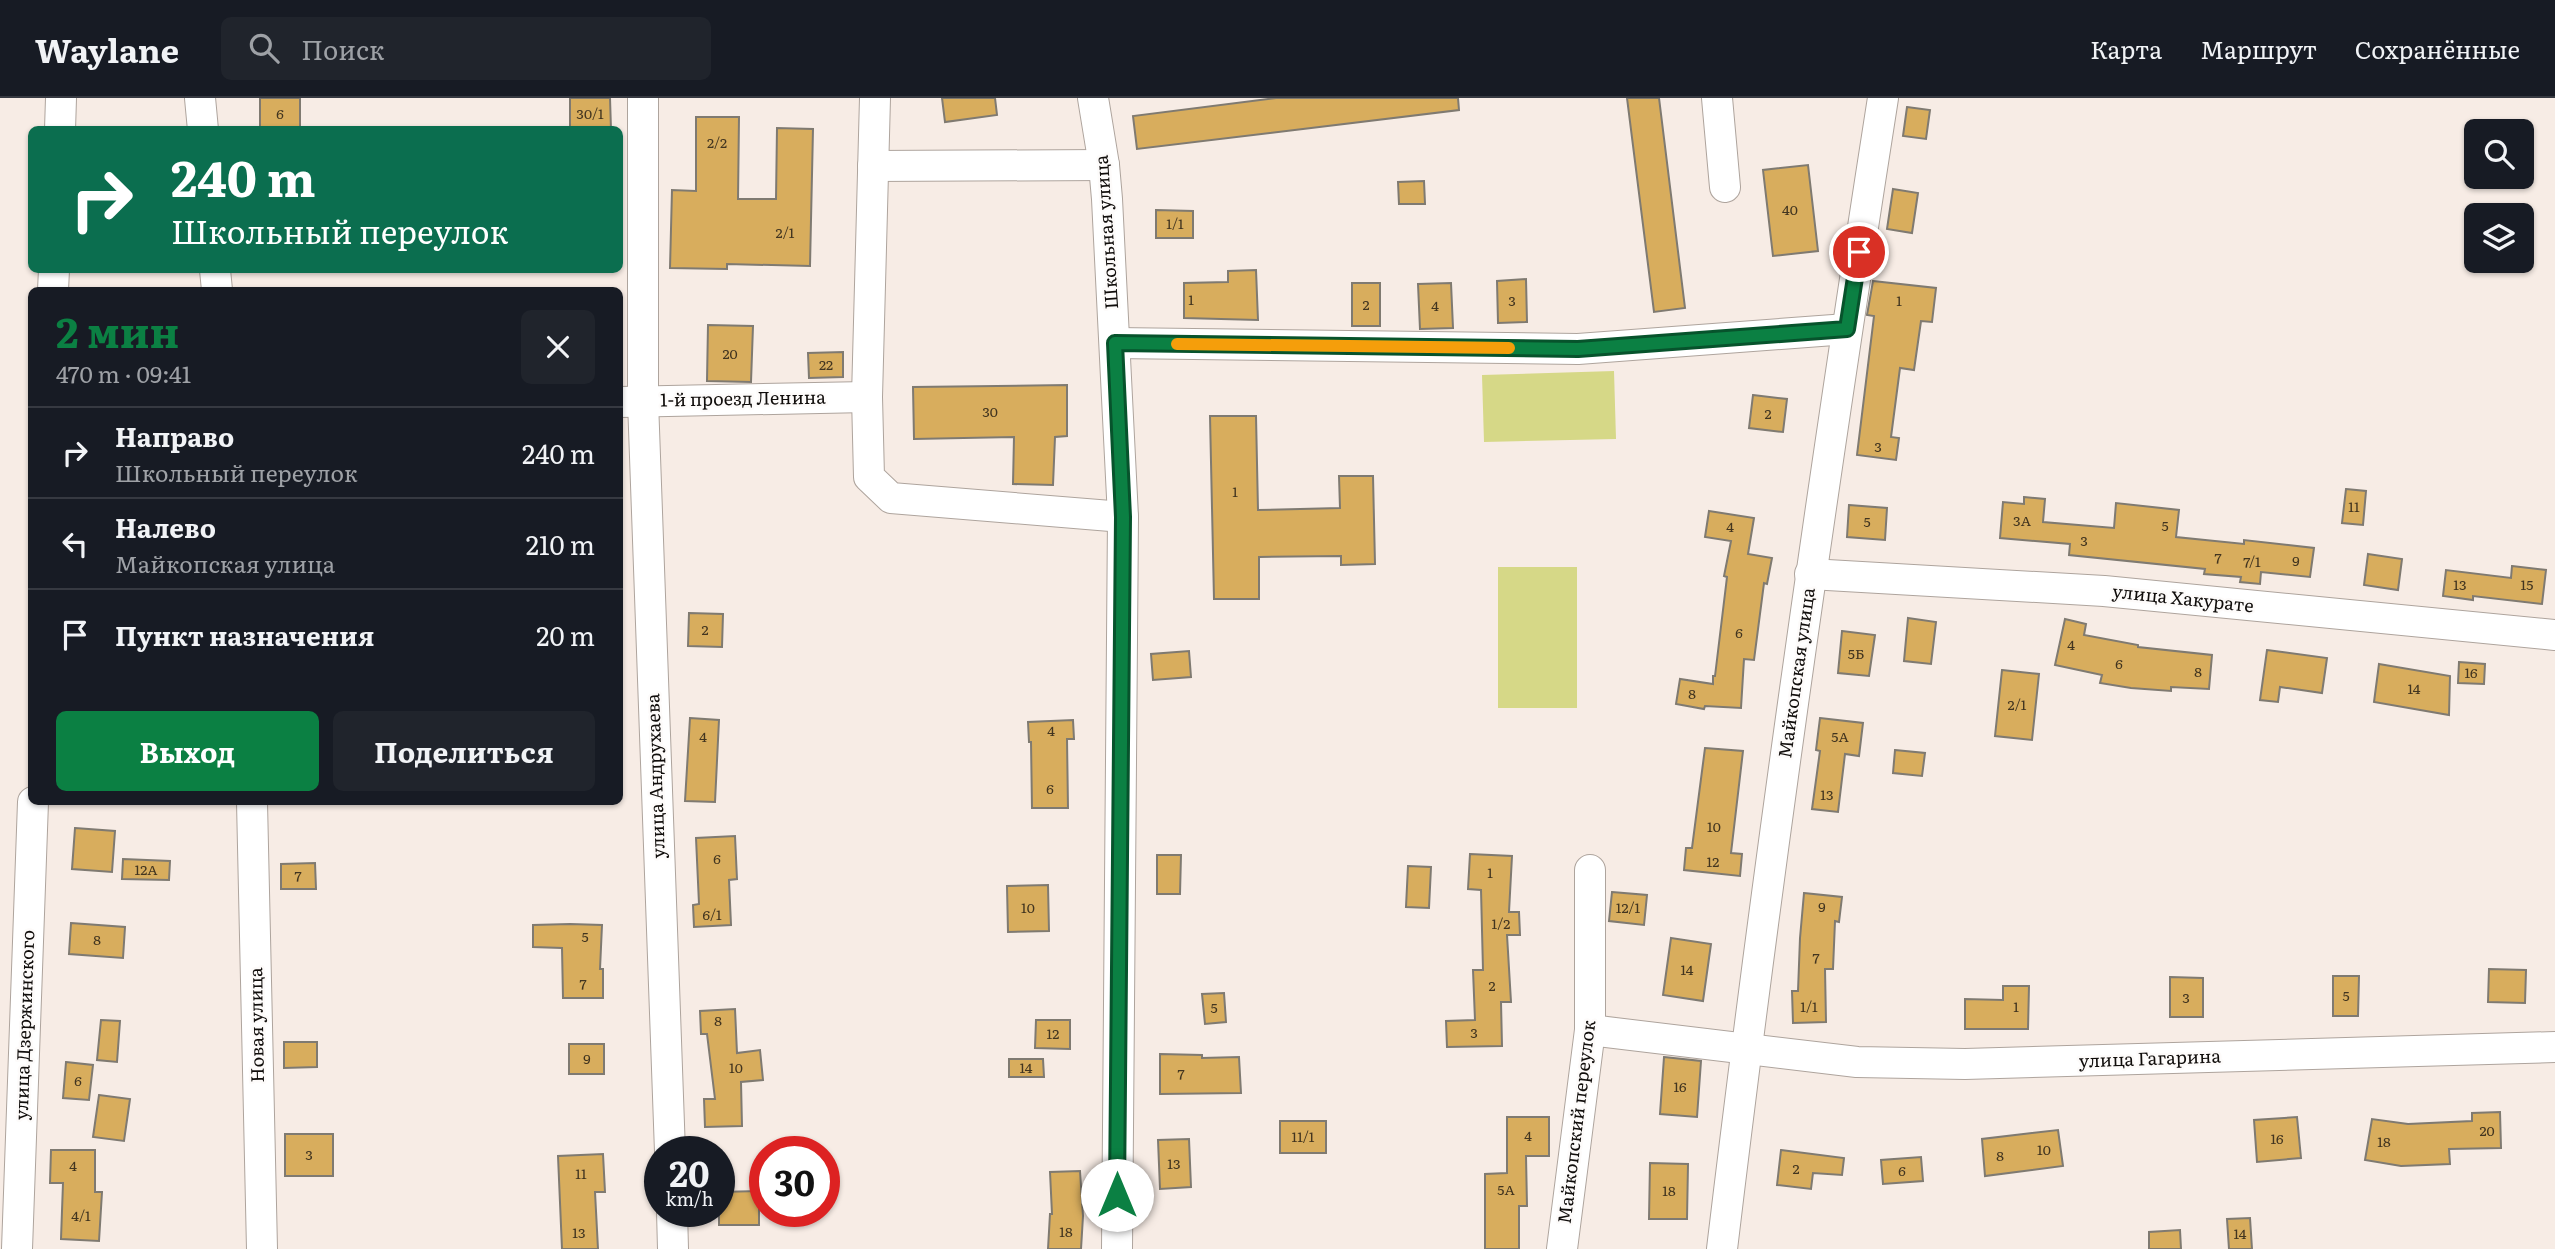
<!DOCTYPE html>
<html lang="ru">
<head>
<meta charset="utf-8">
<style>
	:root { --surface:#171b24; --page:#20242c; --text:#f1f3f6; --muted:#9ea1a6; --line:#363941; --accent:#0b8043 }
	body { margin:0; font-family:Literata,serif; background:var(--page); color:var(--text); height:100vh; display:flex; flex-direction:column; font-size:26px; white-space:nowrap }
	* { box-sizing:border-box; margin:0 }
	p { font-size:23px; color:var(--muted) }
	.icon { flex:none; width:38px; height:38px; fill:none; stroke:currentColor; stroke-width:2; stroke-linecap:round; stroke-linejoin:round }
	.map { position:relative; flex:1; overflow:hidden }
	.sheet { position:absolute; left:28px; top:189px; width:595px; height:518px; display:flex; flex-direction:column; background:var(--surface); border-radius:10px; box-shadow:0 2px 5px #0004 }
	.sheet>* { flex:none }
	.banner { position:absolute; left:28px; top:28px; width:595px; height:147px; border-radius:10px; box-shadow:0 2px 5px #0004; background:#0b6e4f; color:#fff; overflow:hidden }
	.tools { position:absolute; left:2464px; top:21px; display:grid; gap:14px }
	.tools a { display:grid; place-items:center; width:70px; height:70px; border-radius:10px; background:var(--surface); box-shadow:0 2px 5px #0004; font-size:35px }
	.speed { position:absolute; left:644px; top:1038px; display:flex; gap:14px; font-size:35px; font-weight:700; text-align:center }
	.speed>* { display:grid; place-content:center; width:91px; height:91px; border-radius:50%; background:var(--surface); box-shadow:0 2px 5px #0004; line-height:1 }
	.speed small { font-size:18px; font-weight:400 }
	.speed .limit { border:10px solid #d22; background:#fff; color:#111 }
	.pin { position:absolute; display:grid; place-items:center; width:60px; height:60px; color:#fff; margin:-30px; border:4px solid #fff; border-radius:50%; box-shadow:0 2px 7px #0007 }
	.me { position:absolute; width:77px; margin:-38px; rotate:0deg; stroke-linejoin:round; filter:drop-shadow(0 0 5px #0008) }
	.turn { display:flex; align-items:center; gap:24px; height:147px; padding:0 28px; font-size:32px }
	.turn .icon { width:91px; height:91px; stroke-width:2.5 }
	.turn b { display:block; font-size:49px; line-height:60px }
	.round { display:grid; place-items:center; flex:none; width:74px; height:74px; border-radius:10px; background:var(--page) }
	.headline { display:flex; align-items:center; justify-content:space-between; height:119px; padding:0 28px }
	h1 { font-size:42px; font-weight:700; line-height:52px; color:var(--accent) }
	.button { display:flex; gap:14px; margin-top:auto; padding:14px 28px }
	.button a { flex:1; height:80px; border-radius:10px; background:var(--accent); color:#fff; font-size:28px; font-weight:700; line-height:80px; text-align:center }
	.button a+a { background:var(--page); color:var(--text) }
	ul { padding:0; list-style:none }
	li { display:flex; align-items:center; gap:21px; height:91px; padding:0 28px; border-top:2px solid var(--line) }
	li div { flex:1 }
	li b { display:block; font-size:26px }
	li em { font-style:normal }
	header { display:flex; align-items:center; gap:42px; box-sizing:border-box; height:98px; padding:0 35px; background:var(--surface); border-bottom:2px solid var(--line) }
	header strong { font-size:33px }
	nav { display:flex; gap:38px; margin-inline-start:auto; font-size:24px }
	.search { width:490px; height:63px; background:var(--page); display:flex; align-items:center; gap:18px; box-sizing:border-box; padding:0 24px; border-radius:10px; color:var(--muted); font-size:26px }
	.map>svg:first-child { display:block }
</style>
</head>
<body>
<header>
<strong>Waylane</strong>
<div class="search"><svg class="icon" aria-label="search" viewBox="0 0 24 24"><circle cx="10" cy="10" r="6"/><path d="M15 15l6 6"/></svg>Поиск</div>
<nav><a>Карта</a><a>Маршрут</a><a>Сохранённые</a></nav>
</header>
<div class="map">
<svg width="2555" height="1151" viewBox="0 0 2555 1151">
	<rect width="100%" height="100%" fill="#f7ece5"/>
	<g fill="#d6d887">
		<polygon points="1614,273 1616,341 1484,344 1482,277"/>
		<rect x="1498" y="469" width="79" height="141"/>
	</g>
	<g fill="#d8ad5d" stroke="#7f7a71" stroke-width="2">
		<rect x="260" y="0" width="40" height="32"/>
		<polygon points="570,0 610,0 611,32 570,32"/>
		<polygon points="942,0 995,0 997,17 945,24"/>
		<polygon points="1276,0 1458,0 1459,12 1137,51 1133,18"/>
		<polygon points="1627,0 1659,0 1685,210 1654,214"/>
		<polygon points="1907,9 1930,12 1926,41 1903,38"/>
		<polygon points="696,19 739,19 738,101 776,101 777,30 813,31 810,168 727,166 727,171 670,170 672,92 696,93"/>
		<polygon points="1808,67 1818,153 1773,158 1763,72"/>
		<polygon points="1424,83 1425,106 1399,106 1398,84"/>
		<polygon points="1893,91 1918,95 1912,135 1887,131"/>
		<polygon points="1156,112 1193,113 1193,140 1156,140"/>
		<polygon points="1256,172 1258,222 1184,220 1184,185 1228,184 1228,173"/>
		<polygon points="1526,181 1527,224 1498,225 1497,183"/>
		<polygon points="1873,183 1936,190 1932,224 1921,223 1914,272 1900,270 1891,339 1899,340 1896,362 1857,357 1874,218 1867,217"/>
		<rect x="1352" y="185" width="28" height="43"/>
		<polygon points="1451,185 1453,230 1420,231 1418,186"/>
		<polygon points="708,227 753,228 751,284 707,283"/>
		<polygon points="843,254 843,279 809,280 808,255"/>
		<polygon points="1067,287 1067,338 1055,339 1053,387 1013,386 1014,339 914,341 913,289"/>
		<polygon points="1753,297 1787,301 1783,334 1749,330"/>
		<polygon points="1210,318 1256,318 1258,412 1340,410 1339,378 1373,378 1375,466 1341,467 1341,458 1259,459 1259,501 1214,501"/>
		<polygon points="2346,391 2366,393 2363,427 2342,425"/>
		<polygon points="2024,399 2045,401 2043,424 2114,430 2116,405 2179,412 2176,439 2244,446 2244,442 2314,450 2310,479 2261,474 2260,486 2240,484 2241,479 2204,476 2205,471 2069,457 2070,446 2000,440 2003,404 2024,406"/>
		<polygon points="1849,407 1887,410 1885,442 1847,439"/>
		<polygon points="1709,413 1754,420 1748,456 1772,460 1767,486 1764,485 1754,562 1744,561 1741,610 1705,608 1704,611 1676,606 1680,581 1713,586 1713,578 1715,578 1727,479 1724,478 1731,443 1705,439"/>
		<polygon points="2368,456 2402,461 2398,492 2364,487"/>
		<polygon points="2512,468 2546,472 2542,506 2473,498 2473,502 2443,498 2446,472 2511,480"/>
		<polygon points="689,515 723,516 722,549 688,548"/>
		<polygon points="1908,520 1936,524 1931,566 1904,563"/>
		<polygon points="2065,521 2086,526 2084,537 2138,547 2138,549 2212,557 2209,591 2171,589 2171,593 2131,590 2100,585 2102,577 2055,567"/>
		<polygon points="1842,533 1875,537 1869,578 1838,575"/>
		<polygon points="2267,552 2327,560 2322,595 2280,589 2278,604 2260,602"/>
		<polygon points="1189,553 1191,579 1153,582 1151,556"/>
		<polygon points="2459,564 2485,566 2484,586 2458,585"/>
		<polygon points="2379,566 2450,578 2449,617 2374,604"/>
		<polygon points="2002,572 2039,576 2032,642 1995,638"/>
		<polygon points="690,620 719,622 715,704 685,703"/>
		<polygon points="1820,620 1863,625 1859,658 1845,656 1838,714 1812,711 1820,653 1816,652"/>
		<polygon points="1073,622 1074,641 1067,641 1068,710 1032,710 1031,644 1029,644 1028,624"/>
		<polygon points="1705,650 1743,653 1731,755 1742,756 1740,778 1684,772 1686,750 1692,750"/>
		<polygon points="1895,652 1925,655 1922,678 1893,675"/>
		<polygon points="75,730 115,733 112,774 72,771"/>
		<polygon points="735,738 737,781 729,782 731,827 694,829 693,807 699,806 696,740"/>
		<polygon points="1470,756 1512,758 1509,814 1519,814 1520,837 1507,837 1511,904 1501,904 1502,948 1447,949 1446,923 1475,922 1473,872 1483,872 1481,792 1468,791"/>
		<polygon points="1157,757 1181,757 1180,796 1157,796"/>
		<polygon points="123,761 170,763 169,782 122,781"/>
		<polygon points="315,765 316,791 281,791 281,766"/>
		<polygon points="1408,768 1431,769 1429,810 1406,809"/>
		<polygon points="1048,787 1049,833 1008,834 1007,788"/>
		<polygon points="1612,794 1647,797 1644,827 1609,823"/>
		<polygon points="1804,795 1842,799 1839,824 1835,823 1833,871 1825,871 1826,924 1793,925 1792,893 1798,893 1800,840"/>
		<polygon points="71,825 125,829 123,860 69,856"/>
		<polygon points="570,826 602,827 600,871 603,871 603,900 563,900 562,850 533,849 533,827"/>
		<polygon points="1671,840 1711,846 1703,903 1663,897"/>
		<polygon points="2489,871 2526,872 2525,905 2488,904"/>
		<polygon points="2333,878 2359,878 2358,918 2333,918"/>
		<polygon points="2170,879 2203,880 2203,919 2170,919"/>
		<polygon points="2003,888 2029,888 2028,931 1965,931 1965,901 2003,902"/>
		<polygon points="1224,895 1226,924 1205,926 1202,896"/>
		<polygon points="735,911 737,955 760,952 763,982 741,984 742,1028 705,1029 704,1001 715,1001 707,936 701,936 700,913"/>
		<polygon points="101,922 120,923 117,964 97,962"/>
		<polygon points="1036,922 1070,922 1070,951 1035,950"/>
		<polygon points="284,944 317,944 317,969 284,970"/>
		<rect x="569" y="946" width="35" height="30"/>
		<polygon points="1160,956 1202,957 1202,960 1239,959 1241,995 1160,996"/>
		<polygon points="1664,959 1701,963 1697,1019 1660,1016"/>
		<polygon points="1009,961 1043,961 1044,979 1009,979"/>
		<polygon points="66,964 93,967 89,1002 63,1000"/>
		<polygon points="99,997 130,1001 124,1043 93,1039"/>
		<polygon points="2500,1014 2501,1050 2449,1051 2450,1066 2401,1068 2365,1062 2372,1021 2408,1026 2472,1023 2472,1015"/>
		<polygon points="1507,1019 1549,1019 1549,1058 1526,1058 1527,1108 1519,1108 1519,1151 1485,1151 1485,1076 1507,1075"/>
		<polygon points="2297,1019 2301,1060 2257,1064 2254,1022"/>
		<rect x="1280" y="1023" width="46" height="32"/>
		<polygon points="2058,1032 2063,1068 1985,1078 1982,1041"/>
		<rect x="285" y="1036" width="48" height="42"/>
		<polygon points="1189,1041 1191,1089 1160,1091 1158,1042"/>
		<polygon points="51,1052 95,1052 95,1094 102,1094 99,1143 61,1141 63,1085 50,1085"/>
		<polygon points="1781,1052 1844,1060 1842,1077 1813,1075 1811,1091 1777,1087"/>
		<polygon points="603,1056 605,1094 595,1094 598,1151 562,1151 558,1058"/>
		<polygon points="1921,1059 1923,1083 1883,1086 1881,1062"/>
		<polygon points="1650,1065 1688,1066 1687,1121 1649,1121"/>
		<polygon points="1080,1073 1083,1118 1081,1151 1048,1151 1050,1116 1052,1116 1050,1074"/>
		<polygon points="759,1093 759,1127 719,1127 719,1094"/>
		<polygon points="2250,1120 2252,1151 2229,1151 2227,1121"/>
		<polygon points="2180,1132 2181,1151 2149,1151 2149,1134"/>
	</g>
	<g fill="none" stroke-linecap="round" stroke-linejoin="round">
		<defs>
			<g id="minor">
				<polyline points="200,0 203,32"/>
				<polyline points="643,0 643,303 670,1054"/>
				<polyline points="875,0 867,299 869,379 891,400 1123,419"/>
				<polyline points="1093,0 1104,67 1107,101 1123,419 1117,1151"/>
				<polyline points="1717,0 1725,89"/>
				<polyline points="60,32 61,0"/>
				<polyline points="873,68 1104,67"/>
				<polyline points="215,172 217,192"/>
				<polyline points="53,192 54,172"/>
				<polyline points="1115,245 1578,251 1847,231"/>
				<polyline points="620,304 867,299"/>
				<polyline points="1810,476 2104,493 2555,537"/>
				<polyline points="252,704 262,1151"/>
				<polyline points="1590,932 1857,964 1965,966 2555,949"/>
				<polyline points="672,1113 673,1151"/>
				<polyline points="17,1151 33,704"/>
				<polyline points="1562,1151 1590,932 1590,772"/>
				<path d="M1722 1151C1768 766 1823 383 1883 0"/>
			</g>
		</defs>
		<use href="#minor" stroke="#aea49d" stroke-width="32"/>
		<use href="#minor" stroke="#fff" stroke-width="30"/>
	</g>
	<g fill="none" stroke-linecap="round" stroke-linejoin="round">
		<defs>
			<polyline id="route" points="1117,1097 1123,419 1115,245 1578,251 1847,231 1859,154"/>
		</defs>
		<use href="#route" stroke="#07532c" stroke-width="18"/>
		<use href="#route" stroke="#0b8043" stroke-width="12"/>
		<polyline stroke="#f59e0b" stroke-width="12" points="1177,246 1509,250"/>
	</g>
	<g text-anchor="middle" stroke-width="5" stroke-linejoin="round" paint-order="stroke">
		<g font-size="14" fill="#423520">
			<text x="280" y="21">6</text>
			<text x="590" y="21">30/1</text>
			<text x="717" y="50">2/2</text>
			<text x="1790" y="117">40</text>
			<text x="1175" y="131">1/1</text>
			<text x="785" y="140">2/1</text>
			<text x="1191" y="207">1</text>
			<text x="1512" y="208">3</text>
			<text x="1899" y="208">1</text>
			<text x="1366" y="212">2</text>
			<text x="1435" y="213">4</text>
			<text x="730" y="261">20</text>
			<text x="826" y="272">22</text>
			<text x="990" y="319">30</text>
			<text x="1768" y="321">2</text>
			<text x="1878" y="354">3</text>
			<text x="1235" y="399">1</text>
			<text x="2354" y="414">11</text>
			<text x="2022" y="428">3А</text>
			<text x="1867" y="429">5</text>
			<text x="2165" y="433">5</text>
			<text x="1730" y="434">4</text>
			<text x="2084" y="448">3</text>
			<text x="2218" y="465">7</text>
			<text x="2296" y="468">9</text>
			<text x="2252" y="469">7/1</text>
			<text x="2460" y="492">13</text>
			<text x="2527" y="492">15</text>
			<text x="705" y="537">2</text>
			<text x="1739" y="540">6</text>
			<text x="2071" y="552">4</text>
			<text x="1856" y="561">5Б</text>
			<text x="2119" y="571">6</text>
			<text x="2198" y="579">8</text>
			<text x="2471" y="580">16</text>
			<text x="2414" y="596">14</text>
			<text x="1692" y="601">8</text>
			<text x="2017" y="612">2/1</text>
			<text x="1051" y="638">4</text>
			<text x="703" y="644">4</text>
			<text x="1840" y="644">5А</text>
			<text x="1050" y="696">6</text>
			<text x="1827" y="702">13</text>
			<text x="1714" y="734">10</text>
			<text x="717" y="766">6</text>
			<text x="1713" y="769">12</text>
			<text x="146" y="777">12А</text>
			<text x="1490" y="780">1</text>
			<text x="298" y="783">7</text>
			<text x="1822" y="814">9</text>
			<text x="1028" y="815">10</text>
			<text x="1628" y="815">12/1</text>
			<text x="712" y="822">6/1</text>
			<text x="1501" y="831">1/2</text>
			<text x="585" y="844">5</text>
			<text x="97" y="847">8</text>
			<text x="1816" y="865">7</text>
			<text x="1687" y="877">14</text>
			<text x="583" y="891">7</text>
			<text x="1492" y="893">2</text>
			<text x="2346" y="903">5</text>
			<text x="2186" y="905">3</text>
			<text x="1809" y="914">1/1</text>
			<text x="2016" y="914">1</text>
			<text x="1214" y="915">5</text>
			<text x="718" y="928">8</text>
			<text x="1474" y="940">3</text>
			<text x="1053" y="941">12</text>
			<text x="587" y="966">9</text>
			<text x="736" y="975">10</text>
			<text x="1026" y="975">14</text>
			<text x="1181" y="981">7</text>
			<text x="78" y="988">6</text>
			<text x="1680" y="994">16</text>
			<text x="2487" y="1038">20</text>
			<text x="1528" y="1043">4</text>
			<text x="1303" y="1044">11/1</text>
			<text x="2277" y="1046">16</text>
			<text x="2384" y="1049">18</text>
			<text x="2044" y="1057">10</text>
			<text x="309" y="1062">3</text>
			<text x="2000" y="1063">8</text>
			<text x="1174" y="1071">13</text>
			<text x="73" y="1073">4</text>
			<text x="1796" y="1076">2</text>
			<text x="1902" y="1078">6</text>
			<text x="581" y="1081">11</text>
			<text x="1506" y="1097">5А</text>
			<text x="1669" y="1098">18</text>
			<text x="81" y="1123">4/1</text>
			<text x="1066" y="1139">18</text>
			<text x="579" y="1140">13</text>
			<text x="2240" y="1141">14</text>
		</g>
		<g font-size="18" fill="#100d0b" stroke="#fdfbfa">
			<text transform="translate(1107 134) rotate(-94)" y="6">Школьная улица</text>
			<text transform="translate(743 301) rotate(-1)" y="6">1-й проезд Ленина</text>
			<text transform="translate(2183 501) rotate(6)" y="6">улица Хакурате</text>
			<text transform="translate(1797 575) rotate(-82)" y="6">Майкопская улица</text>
			<text transform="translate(656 678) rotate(-92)" y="6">улица Андрухаева</text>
			<text transform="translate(25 927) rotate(-88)" y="6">улица Дзержинского</text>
			<text transform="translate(257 927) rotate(-91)" y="6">Новая улица</text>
			<text transform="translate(2150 961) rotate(-2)" y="6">улица Гагарина</text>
			<text transform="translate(1577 1024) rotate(-83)" y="6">Майкопский переулок</text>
		</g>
	</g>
</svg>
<div class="tools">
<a><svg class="icon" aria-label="search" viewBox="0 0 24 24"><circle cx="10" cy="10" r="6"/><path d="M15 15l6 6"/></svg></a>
<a><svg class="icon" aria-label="layers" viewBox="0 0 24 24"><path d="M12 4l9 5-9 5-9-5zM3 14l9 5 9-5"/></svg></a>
</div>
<div class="speed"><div>20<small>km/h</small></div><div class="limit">30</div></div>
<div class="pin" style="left:1859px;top:154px;background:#d93025"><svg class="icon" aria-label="arrive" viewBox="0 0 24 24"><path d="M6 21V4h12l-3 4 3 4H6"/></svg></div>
<svg class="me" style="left:1117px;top:1097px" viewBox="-20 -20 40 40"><circle r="19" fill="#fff"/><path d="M0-13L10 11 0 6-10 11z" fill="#0b8043"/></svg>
<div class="banner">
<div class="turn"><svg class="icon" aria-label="right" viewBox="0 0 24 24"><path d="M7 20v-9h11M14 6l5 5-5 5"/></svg><div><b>240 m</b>Школьный переулок</div></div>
</div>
<section class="sheet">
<div class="headline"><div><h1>2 мин</h1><p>470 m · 09:41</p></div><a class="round"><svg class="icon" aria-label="close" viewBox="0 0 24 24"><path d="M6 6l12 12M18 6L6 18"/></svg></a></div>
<ul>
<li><svg class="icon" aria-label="right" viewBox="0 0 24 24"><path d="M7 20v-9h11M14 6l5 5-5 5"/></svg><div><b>Направо</b><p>Школьный переулок</p></div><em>240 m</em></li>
<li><svg class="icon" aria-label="left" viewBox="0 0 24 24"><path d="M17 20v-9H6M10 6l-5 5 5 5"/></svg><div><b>Налево</b><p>Майкопская улица</p></div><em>210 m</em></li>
<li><svg class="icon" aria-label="arrive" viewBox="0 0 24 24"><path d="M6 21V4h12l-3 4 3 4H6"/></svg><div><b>Пункт назначения</b></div><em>20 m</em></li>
</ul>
<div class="button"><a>Выход</a><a>Поделиться</a></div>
</section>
</div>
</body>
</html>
